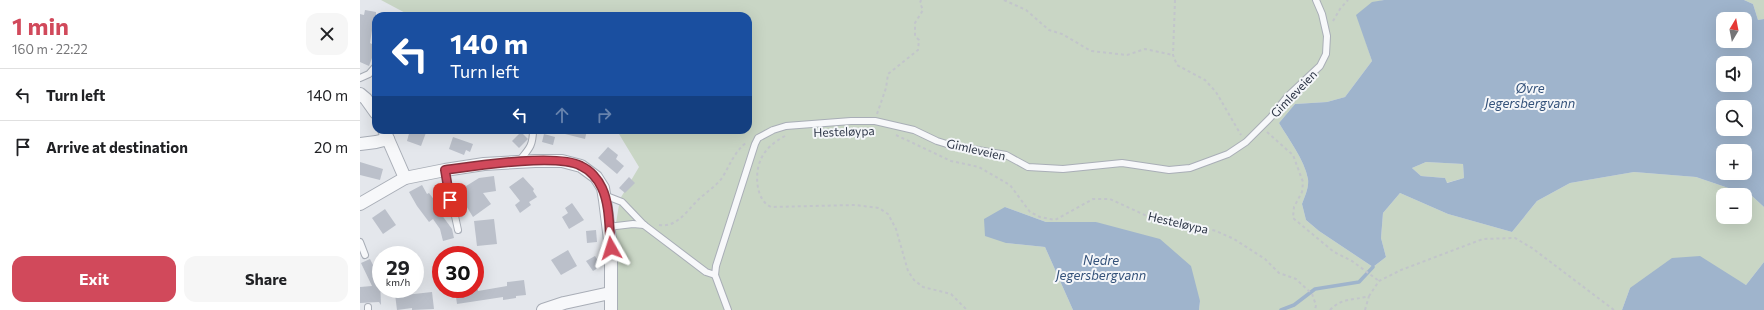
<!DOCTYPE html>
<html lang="en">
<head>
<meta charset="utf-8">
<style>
	:root { --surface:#fff; --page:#f6f6f6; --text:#202124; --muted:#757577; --line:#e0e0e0; --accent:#d1495b }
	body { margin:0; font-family:Commissioner,sans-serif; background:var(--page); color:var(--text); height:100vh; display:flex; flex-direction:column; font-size:15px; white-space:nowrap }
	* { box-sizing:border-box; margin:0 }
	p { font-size:13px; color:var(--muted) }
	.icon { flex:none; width:22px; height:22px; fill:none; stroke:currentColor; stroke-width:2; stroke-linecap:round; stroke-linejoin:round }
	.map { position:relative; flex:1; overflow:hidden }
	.details { display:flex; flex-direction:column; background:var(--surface); width:360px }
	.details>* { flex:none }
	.banner { position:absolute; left:12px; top:12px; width:380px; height:122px; border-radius:12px; box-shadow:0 4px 16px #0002; background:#1a4fa0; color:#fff; overflow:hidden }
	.needle { width:26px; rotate:10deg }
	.controls { position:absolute; left:1356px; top:12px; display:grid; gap:8px }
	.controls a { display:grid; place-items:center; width:36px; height:36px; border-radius:8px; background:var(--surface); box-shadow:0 4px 16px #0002; font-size:20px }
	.speed { position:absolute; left:12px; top:246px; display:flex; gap:8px; font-size:20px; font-weight:700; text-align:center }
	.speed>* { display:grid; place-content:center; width:52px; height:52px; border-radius:50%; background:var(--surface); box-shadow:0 4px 16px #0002; line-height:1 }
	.speed small { font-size:10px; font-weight:400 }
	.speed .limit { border:6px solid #d22; background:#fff; color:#111 }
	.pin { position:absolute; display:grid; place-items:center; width:34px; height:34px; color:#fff; margin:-17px; border-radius:8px; box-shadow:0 2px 6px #0006 }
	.me { position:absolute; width:44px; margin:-22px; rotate:354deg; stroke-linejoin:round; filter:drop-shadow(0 0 3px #0008) }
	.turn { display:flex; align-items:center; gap:14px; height:84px; padding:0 12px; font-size:18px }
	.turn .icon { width:52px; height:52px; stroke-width:2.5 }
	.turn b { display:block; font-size:28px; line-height:34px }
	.lanes { display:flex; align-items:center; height:38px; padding:0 12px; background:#0003; justify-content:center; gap:20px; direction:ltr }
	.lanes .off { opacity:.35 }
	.round { display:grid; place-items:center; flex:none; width:42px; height:42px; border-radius:12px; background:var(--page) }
	.headline { display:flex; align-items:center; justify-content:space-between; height:68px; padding:0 12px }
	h1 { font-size:24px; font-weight:700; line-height:30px; color:var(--accent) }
	.primary-button { display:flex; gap:8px; margin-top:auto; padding:8px 12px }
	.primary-button a { flex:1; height:46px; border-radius:12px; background:var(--accent); color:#fff; font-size:16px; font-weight:700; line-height:46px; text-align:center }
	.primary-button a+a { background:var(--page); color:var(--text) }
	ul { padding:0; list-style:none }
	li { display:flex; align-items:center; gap:12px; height:52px; padding:0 12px; border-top:1px solid var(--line) }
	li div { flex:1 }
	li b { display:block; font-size:15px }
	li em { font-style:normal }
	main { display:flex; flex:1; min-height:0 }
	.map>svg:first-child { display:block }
</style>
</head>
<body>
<main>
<section class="details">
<div class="headline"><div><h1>1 min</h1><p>160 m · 22:22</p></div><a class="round"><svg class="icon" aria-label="close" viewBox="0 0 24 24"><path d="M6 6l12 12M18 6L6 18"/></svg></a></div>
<ul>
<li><svg class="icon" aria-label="left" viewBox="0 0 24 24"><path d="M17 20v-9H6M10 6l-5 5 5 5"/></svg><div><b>Turn left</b></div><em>140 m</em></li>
<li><svg class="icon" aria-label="arrive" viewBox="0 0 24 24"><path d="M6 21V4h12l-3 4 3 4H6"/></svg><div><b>Arrive at destination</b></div><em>20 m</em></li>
</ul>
<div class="primary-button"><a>Exit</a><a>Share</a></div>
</section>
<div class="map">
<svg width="1404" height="310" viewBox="0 0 1404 310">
	<rect width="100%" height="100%" fill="#e4e7ec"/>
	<g fill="#c9d6c5" fill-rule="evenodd">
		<path d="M21 0H1024L1012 3 997 15 1012 61 985 97 967 102 935 104 919 123C929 140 944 159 948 179 949 188 945 196 942 204L946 220 959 231 1013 267 1026 257 1021 238 1023 213 1040 193 1088 214 1152 232 1177 201 1210 183 1274 172 1336 177 1392 196 1404 207V262L1386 285 1369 276 1270 288 1262 310H839L840 301 736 222H686L645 207 646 243 685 247 713 310H249L250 259 260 199 279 167 259 134 252 130H388V16H51ZM1363 195H1385V217H1363Z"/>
		<polygon points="1384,0 1404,0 1404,19 1398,20 1393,4"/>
		<polygon points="1066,162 1103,164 1104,178 1086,183 1085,178 1061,176 1052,168"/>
	</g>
	<g fill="#9fb4cc" fill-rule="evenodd">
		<path d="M1024 0H1384L1393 4 1398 20 1404 19V207L1392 196 1336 177 1274 172 1210 183 1177 201 1152 232 1088 214 1040 193 1023 213 1021 238 1026 257 1013 267 959 231 946 220 942 204C945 196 949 188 948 179 944 159 929 140 919 123L935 104 967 102 985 97 1012 61 996 15 1012 2ZM1363 19H1385V41H1363ZM1363 63H1385V85H1363ZM1363 107H1385V129H1363ZM1363 151H1385V173H1363ZM1066 162 1103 164 1104 178 1087 183 1085 178 1061 176 1052 168Z"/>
		<polygon points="645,207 686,222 736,222 800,239 831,266 840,301 839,310 713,310 685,247 646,243 625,236 624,219"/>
		<polygon points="1340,256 1386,285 1404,262 1404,310 1262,310 1270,288 1312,258"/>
	</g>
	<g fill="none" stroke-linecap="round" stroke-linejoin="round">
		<polyline stroke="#9fb4cc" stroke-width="3.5" points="921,310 934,305 955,289 999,282 1013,267"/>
	</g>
	<g fill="#bbc0ca">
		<polygon points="5,10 16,12 16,24 13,24 10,43 16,46 16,60 12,58 9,66 0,62 0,14 4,15"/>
		<polygon points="50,130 67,130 61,146 47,141"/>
		<polygon points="202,130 227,130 225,139 201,133"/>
		<polygon points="161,132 168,139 159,148 152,141"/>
		<polygon points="184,134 195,137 193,145 182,142"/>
		<polygon points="93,137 113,144 110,152 106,150 104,155 89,149"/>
		<polygon points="248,147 258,155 256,159 264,166 257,174 238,158"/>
		<polygon points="0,162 23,169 20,180 0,175"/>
		<polygon points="134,176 136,191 123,193 131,204 113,217 105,204 107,202 101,193 105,190 103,188 119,178"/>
		<polygon points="163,177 174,189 173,191 177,197 169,202 171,205 160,213 155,205 160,201 149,187"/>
		<polygon points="269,177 275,183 265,193 259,188"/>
		<polygon points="62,185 67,194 69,193 75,201 73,203 92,229 94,238 83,241 80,229 73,219 69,222 57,206 49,192"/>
		<polygon points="212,203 224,220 209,229 202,217 208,213 205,208"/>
		<polygon points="25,209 36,225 23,234 12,218"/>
		<polygon points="134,219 137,244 117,246 114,221"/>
		<polygon points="236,230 237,242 227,243 226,231"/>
		<polygon points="208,250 217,266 201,275 191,260"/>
		<polygon points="235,256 241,266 233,271 226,261"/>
		<polygon points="10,259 20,279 21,305 19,302 0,303 0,287 12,286 1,263"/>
		<polygon points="164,280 166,295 156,296 156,298 143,300 143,297 97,304 95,290 118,289 118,291 147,286 147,282"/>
		<polygon points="72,292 74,309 52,310 52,308 37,310 35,294 45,293 45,295"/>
	</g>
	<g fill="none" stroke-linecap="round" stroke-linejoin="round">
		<defs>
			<g id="service">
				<polyline points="0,78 9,74 16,66"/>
				<path d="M159 161C169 149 173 146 173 130"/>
				<polyline points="85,170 98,230"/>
				<polyline points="244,195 262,202 284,225 346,272 355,275"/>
				<polyline points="248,227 273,224 284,225"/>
				<polyline points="0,242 5,255"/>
				<polyline points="8,310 8,307"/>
				<polyline points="368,310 355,275 356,266 395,144 398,138 413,130 426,126 491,121 515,121 554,130 577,141 590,145 646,155 668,167 703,169 762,163 809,170 830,168 868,154 886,142 911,117 927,97 960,66 966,54 967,36 962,14 956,0"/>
			</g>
			<g id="minor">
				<polyline points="0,94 6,99 16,113"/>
				<polyline points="24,130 45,178"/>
				<polyline points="0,144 16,142 28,139"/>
				<polyline points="0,204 45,178 85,170 124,164 175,161 202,161 221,166 236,177 243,188 245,200 251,248 251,310"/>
				<polyline points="183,310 204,303 250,293"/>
			</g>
		</defs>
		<use href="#service" stroke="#a9aeb7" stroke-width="8"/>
		<use href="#minor" stroke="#a9aeb7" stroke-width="14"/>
		<g stroke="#c2c5cb" stroke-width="2" stroke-dasharray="3 3" stroke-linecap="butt">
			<polyline points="644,0 666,10 689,30 702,34 731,51 767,55 785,49 813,55"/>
			<polyline points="815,0 813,55 817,65 845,80 856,92 881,135"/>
			<polyline points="973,21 980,9 988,0"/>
			<polyline points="517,114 526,88 528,74 558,50 559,40 555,36 555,23 563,10 560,3 561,0"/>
			<polyline points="907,132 933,155 943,182 942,192 934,207 933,218 974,252 992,261 1019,281"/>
			<polyline points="536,135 591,161 619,167 650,185 670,212 680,217 695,220 733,199 750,199 785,215 803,218 818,225 837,226 856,231 874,239 905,259 919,273 936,279 952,294 956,305 955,310"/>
			<path d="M425 136C416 141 407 147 402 157 394 171 395 200 411 207L495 205 519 208 528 214 536 229 548 271 554 280 563 287 591 294 607 310"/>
			<path d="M299 225C316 228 326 212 337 201 345 193 355 187 362 178 370 165 374 152 387 142"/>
			<path d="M970 310C983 297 992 301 1009 296L1019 281 1041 270 1123 239 1155 238 1172 248 1254 310"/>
			<polyline points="1005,310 1009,296"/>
		</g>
		<use href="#service" stroke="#f7f8fa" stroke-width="6"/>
		<use href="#minor" stroke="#f7f8fa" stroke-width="12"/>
	</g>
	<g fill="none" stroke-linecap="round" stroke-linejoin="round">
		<defs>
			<path id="route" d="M90 200 85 170C114 166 197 153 221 166 230 170 238 179 242 188 250 205 249 229 251 248"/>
		</defs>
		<use href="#route" stroke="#882f3b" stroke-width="10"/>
		<use href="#route" stroke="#d1495b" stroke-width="7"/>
	</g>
	<g text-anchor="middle" stroke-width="4" stroke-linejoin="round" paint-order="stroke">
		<g font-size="12" fill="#2b3445" stroke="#f4f6f9">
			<text transform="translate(934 94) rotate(-46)" y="4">Gimleveien</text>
			<text transform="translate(484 132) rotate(-2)" y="4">Hesteløypa</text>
			<text transform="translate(616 150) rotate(13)" y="4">Gimleveien</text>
			<text transform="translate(818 223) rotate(13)" y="4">Hesteløypa</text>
		</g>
		<g font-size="13" font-style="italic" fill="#34527a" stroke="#f4f6f9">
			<text x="1170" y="93">Øvre<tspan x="1170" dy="15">Jegersbergvann</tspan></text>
			<text x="741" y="265">Nedre<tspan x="741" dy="15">Jegersbergvann</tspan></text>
		</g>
	</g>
</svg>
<div class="controls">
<a><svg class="needle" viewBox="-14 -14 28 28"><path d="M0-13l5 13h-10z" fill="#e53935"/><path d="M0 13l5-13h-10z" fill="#757577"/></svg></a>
<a><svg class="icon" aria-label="sound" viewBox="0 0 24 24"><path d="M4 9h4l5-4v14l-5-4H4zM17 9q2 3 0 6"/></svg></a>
<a><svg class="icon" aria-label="search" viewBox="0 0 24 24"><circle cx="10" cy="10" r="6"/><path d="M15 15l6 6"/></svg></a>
<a>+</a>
<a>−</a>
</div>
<div class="speed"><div>29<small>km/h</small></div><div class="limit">30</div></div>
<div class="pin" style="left:90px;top:200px;background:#d93025"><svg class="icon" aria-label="arrive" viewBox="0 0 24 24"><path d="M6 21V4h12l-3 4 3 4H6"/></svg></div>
<svg class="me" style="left:251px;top:248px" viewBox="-20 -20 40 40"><path d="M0-17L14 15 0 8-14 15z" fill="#d1495b" stroke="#fff" stroke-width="4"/></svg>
<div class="banner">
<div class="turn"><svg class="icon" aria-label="left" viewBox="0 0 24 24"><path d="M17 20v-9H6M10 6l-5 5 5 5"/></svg><div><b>140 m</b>Turn left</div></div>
<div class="lanes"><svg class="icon" aria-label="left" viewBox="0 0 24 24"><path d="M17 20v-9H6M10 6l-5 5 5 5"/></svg><svg class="icon off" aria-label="ahead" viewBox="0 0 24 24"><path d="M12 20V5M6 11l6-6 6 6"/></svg><svg class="icon off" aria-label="right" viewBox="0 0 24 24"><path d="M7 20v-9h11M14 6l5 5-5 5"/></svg></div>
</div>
</div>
</main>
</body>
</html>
